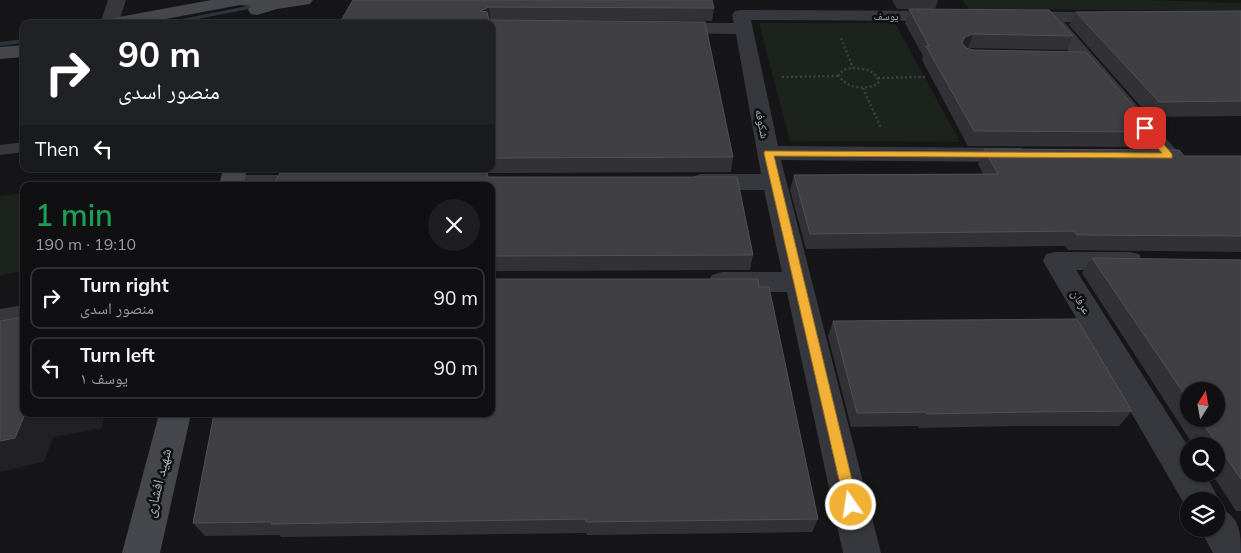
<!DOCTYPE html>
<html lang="en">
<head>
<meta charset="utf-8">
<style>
	:root { --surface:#101012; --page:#1e1e20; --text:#f1f3f6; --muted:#9c9d9f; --line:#303032 }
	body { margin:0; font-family:Mulish,"Noto Naskh Arabic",sans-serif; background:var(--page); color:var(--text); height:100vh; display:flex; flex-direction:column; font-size:19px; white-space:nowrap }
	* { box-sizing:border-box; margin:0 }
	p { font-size:16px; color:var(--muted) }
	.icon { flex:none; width:28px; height:28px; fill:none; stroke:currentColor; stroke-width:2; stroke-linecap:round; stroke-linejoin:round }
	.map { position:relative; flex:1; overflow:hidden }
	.details { position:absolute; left:20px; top:182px; width:475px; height:235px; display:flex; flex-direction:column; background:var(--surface); border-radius:10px; box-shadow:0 1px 4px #0004,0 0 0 1px var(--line) }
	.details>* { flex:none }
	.hud { position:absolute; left:20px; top:20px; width:475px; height:152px; border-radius:10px; box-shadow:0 1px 4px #0004,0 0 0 1px var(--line); background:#202124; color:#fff; overflow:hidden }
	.needle { width:32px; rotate:11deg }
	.fabs { position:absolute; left:1180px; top:382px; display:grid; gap:10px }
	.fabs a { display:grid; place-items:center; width:45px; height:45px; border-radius:50%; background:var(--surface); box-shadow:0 1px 4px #0004,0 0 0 1px var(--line); font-size:25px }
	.pin { position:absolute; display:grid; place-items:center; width:42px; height:42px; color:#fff; margin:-21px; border-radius:10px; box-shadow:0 2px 8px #0006 }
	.me { position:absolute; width:55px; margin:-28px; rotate:347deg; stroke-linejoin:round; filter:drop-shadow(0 0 4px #0008) }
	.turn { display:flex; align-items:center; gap:18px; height:105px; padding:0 15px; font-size:22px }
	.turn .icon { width:65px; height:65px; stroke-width:2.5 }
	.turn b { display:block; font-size:35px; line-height:42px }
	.then { display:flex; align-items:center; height:48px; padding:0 15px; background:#0003; gap:10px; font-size:19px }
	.round { display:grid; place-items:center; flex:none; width:52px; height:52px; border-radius:26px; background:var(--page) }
	.overview { display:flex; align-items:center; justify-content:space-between; height:85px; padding:0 15px }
	h1 { font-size:30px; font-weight:600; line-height:38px; color:#1e9e55 }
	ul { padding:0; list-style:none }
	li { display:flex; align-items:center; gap:15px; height:62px; margin:0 10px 8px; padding:0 5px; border:2px solid var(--line); border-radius:10px }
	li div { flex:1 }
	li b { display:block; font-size:19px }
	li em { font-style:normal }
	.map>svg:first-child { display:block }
</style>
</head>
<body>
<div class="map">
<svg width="1241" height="553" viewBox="0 0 1241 553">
	<rect width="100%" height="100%" fill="#161618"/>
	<g fill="#1c231d">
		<polygon points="963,0 1146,0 1241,3 1241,11 969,9"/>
		<polygon points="759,23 895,23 960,142 790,141"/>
		<polygon points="24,193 24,271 0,275 0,196"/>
	</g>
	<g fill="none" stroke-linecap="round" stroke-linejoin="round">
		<g fill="#2c353c" fill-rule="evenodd">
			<polygon points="252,5 255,7 254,8 172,24 157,24"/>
			<polygon points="24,39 24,43 0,46 0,42"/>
		</g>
		<g stroke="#3d3f44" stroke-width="2.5" stroke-dasharray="2 2.5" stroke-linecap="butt">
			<polyline points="841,38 853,68"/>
			<path d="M853 68C863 68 880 71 878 84 864 90 848 89 839 76 841 69 847 69 853 68Z"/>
			<polyline points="782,77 839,76"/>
			<polyline points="878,78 925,77"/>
			<polyline points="863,88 881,128"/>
		</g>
		<polygon fill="#37383d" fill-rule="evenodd" points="24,142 24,152 0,155 0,145"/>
		<g fill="#37383d" fill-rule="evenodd">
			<polygon points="108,0 126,0 118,24 100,24"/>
			<polygon points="741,10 945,11 951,12 954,16 951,20 945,21 751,20 778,146 1020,148 1028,150 1031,155 1028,160 1020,162 781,160 881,553 843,553 787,292 722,292 712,289 708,282 712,275 722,272 782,272 764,190 700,190 692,187 688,182 692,177 700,174 761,174 736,34 668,33 662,32 659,28 662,24 668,23 734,23 732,15 735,11"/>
			<polygon points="1018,11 1116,13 1119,17 1116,21 1110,22 1064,22 1177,151 1181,156 1177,161 1169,163 1161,161 1044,22 1012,20 1009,16 1012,12"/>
			<polygon points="231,175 312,175 320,178 324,183 322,186 221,186 219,183 223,178"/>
			<path d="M1056 252H1129L1139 254 1142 261 1139 268 1129 270H1076L1189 448V474H1205L1220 501 1217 507C1240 516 1241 531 1241 553H1213L1200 529H1216V501H1189V512L1043 261 1046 254Z"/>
			<polygon points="24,305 24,327 0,331 0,309"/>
		</g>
		<g fill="#45474d" fill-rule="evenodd">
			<polygon points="211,0 313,0 310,4 277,9 257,15 251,14 248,10 251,6 240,5 139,24 99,24 102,20 108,19"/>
			<polygon points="24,45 24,57 0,59 0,47"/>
			<polygon points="223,169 247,169 243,186 219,186"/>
			<polygon points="159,414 191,414 160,553 122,553"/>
		</g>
	</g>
	<g fill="#323236" fill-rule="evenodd">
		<polygon points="353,0 714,8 712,21 491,20 733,157 731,172 487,173 488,177 753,255 750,270 491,271 491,186 294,173 292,169 491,169 491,24"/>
		<polygon points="892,0 938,0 935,9 897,9"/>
		<polygon points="909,9 1073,36 1066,50 967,48 1156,132 1147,147 968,146 922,60 923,56 905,23"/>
		<polygon points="1241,11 1241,116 1150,117 1069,25 1076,12"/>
		<polygon points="984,149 1184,156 1241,156 1241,252 1068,250 1065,246 806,249 790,190 794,175 983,174 978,164"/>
		<path d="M1092 258 1241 260V511H1236L1212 474H1216V446H1194L1082 273ZM1189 391 1216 419H1189Z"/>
		<polygon points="759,287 818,519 812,532 587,535 587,533 281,537 280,535 205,536 193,523"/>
		<polygon points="833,321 1132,411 1119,426 1015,426 919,428 918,426 851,427 828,336"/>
	</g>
	<g fill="#212124">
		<polygon points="489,7 491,20 483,24 480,11"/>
		<polygon points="973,34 968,48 960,51 962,43 965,37"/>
		<polygon points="25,414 107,414 104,414 102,428 53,437 44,462 0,472 0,441"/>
	</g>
	<g fill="#3f3f44" stroke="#4f5156">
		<polygon points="353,0 712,0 714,8 489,7 480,11 487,12 489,20 705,22 733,157 491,158 491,24 339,24"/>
		<polygon points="909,9 1049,10 1073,36 973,34 965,37 962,43 966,48 973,50 1086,52 1156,132 974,131 926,46 929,46"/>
		<polygon points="1241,11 1241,101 1159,102 1076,12"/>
		<polygon points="984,149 1179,150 1184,156 1241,156 1241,236 1077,235 1074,231 810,234 794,175 998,174"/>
		<polygon points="280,173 487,173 488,177 737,177 753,255 491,256 491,186 273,186"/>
		<polygon points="1092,258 1241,260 1241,479 1200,419 1216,419 1216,391 1189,391 1189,401"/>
		<polygon points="491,279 758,279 759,287 769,287 818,519 586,522 586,519 271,524 272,522 193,523 214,414 491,414"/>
		<polygon points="24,317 24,414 25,414 15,438 0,441 0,321"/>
		<polygon points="1077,319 1132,411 1025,412 927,414 926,412 857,413 833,321"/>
	</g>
	<polygon fill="#f2b134" stroke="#9d7322" points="1145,125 1148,126 1172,154 1172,158 774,156 858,505 856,510 851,512 846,510 764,153 765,151 1162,153 1141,128"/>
	<g text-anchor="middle" stroke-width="5" stroke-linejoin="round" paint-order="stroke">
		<g font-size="11" fill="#a8adb8" stroke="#111113">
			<text x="886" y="20">یوسف</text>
		</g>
		<g font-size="12" fill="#a8adb8" stroke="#111113">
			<text transform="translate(762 124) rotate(79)" y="4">شکوفه</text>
			<text transform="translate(1081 302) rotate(59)" y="4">عرفان</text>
		</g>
		<g font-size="15" fill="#a8adb8" stroke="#111113">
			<text transform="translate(158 483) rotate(-76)" y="5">شهید افشاری</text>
		</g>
	</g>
</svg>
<div class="fabs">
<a><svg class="needle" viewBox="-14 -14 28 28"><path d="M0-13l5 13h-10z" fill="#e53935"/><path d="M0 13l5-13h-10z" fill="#9c9d9f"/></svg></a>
<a><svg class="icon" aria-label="search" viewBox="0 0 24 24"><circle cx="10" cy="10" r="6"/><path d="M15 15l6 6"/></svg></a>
<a><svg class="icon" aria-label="layers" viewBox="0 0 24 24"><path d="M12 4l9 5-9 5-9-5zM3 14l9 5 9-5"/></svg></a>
</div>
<div class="pin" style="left:1145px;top:128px;background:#d93025"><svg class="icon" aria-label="arrive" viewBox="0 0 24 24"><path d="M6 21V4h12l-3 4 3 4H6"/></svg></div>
<svg class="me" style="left:851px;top:505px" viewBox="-20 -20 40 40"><circle r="17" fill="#f2b134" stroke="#fff" stroke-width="3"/><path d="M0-11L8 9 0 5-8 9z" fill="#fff"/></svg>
<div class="hud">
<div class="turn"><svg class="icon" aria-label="right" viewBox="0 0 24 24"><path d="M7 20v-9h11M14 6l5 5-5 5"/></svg><div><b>90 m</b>منصور اسدی</div></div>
<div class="then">Then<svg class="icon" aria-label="left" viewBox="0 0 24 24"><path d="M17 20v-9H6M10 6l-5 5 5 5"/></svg></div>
</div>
<section class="details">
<div class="overview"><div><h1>1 min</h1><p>190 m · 19:10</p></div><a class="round"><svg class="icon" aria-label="close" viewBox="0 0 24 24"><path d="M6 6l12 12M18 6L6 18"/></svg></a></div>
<ul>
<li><svg class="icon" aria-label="right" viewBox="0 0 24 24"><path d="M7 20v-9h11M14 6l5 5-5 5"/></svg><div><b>Turn right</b><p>منصور اسدی</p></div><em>90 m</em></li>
<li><svg class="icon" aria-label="left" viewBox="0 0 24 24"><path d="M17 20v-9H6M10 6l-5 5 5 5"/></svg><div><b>Turn left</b><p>یوسف ۱</p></div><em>90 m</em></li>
</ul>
</section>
</div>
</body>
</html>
